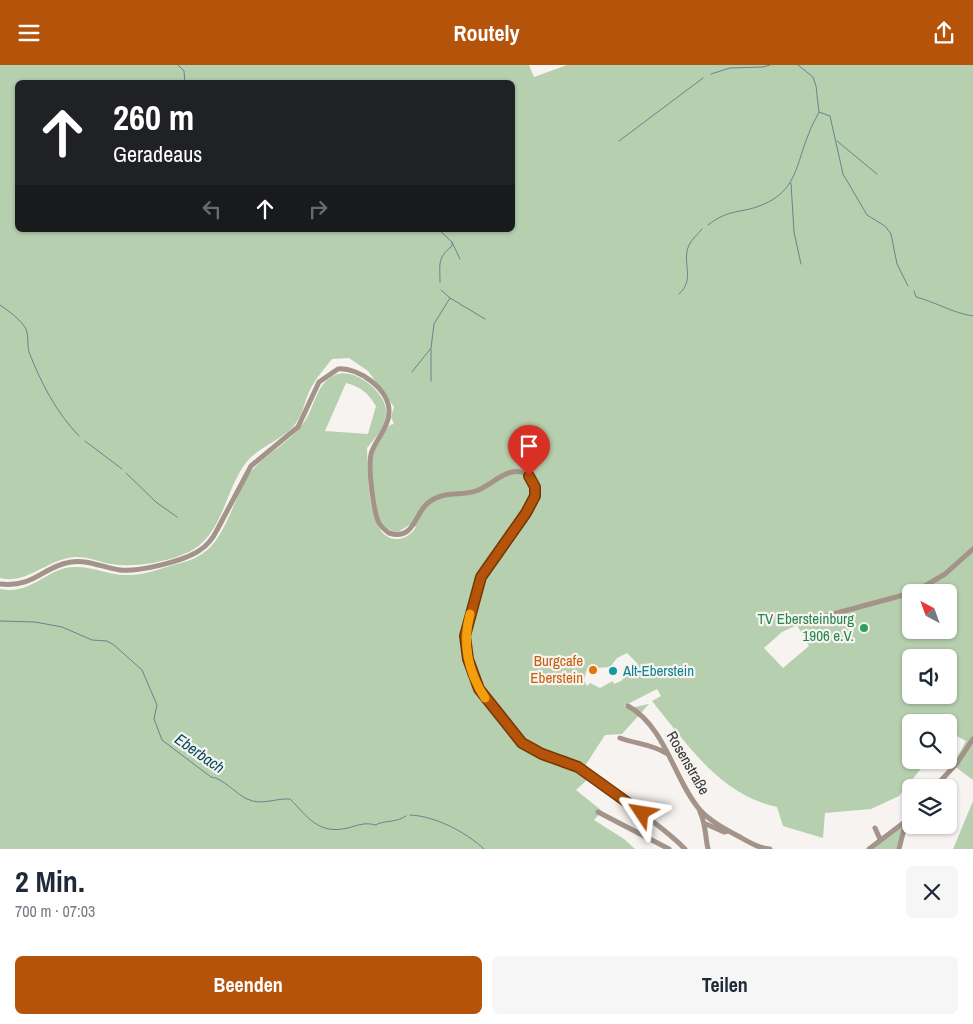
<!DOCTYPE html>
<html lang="de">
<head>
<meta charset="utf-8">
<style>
	:root { --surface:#fff; --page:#f6f6f7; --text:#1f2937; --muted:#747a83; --accent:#b45309 }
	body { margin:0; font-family:"Archivo Narrow",sans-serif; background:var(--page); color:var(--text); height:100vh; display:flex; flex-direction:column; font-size:19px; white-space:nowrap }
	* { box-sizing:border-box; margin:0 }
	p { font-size:16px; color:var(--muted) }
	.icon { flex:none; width:28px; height:28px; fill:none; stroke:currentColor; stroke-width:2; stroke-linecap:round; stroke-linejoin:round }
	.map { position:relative; height:784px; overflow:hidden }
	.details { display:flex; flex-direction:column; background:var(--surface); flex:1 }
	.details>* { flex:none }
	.banner { position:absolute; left:15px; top:15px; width:500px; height:152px; border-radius:8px; box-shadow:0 1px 4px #0004; background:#202124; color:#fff; overflow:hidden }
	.needle { width:32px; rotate:319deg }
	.tools { position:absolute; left:902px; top:519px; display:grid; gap:10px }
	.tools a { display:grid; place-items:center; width:55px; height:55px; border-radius:8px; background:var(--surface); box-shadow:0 1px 4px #0004; font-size:25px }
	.pin { position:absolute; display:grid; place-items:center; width:42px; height:42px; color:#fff; margin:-51px -21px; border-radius:50% 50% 50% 0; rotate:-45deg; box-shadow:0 0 5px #0007 }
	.pin .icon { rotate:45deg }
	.me { position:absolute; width:55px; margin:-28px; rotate:303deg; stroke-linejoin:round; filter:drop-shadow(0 0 4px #0008) }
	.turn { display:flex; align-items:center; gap:18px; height:105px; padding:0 15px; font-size:22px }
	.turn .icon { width:65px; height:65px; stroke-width:2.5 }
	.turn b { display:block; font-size:35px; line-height:42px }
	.lanes { display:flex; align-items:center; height:48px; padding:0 15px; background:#0003; justify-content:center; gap:25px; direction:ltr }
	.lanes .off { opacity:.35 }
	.round { display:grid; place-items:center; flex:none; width:52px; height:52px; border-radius:8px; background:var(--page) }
	.summary { display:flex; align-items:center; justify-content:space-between; height:85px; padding:0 15px }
	h1 { font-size:30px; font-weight:800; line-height:38px }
	.primary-button { display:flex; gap:10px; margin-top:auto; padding:10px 15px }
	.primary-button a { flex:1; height:58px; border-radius:8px; background:var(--accent); color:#fff; font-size:20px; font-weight:800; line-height:58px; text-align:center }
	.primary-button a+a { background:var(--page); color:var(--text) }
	header { display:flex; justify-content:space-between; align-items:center; height:65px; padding:0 15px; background:var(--accent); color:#fff; font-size:22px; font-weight:800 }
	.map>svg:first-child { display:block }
</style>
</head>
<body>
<header><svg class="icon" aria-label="menu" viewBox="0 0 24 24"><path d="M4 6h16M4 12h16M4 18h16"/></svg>Routely<svg class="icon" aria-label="share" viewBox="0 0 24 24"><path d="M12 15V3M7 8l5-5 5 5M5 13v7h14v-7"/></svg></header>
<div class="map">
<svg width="973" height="784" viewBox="0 0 973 784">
	<rect width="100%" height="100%" fill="#f6f3f0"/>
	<g fill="#b6cfae" fill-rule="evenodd">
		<path d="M0 0H529L534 12 567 0H973V715L953 700 966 676 951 668 949 670V658H911V695H928L899 731 871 744 825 748 823 773 783 761 777 742C720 730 687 679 652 636L661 631 657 624 624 641 632 645 635 642 649 639 622 669 605 670 583 704C577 700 570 695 563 692 552 687 539 686 528 680 516 673 508 659 500 648 455 593 463 541 503 486L501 480 482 505 475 520 463 583 469 615 510 670 525 685 542 693 559 697 589 713 576 725 602 746 594 755 624 774 635 784H0V524C31 531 48 502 74 502 92 501 108 510 126 510 141 511 156 505 170 501 181 498 193 495 202 489 226 474 234 431 250 408 265 389 288 379 302 360 315 344 315 319 335 310 354 301 387 328 386 347 386 362 376 372 367 383 368 405 366 475 397 474 405 474 412 469 416 462L411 459 398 467C391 466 386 464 381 457 375 448 371 407 372 395 373 384 384 368 390 360L394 359 391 352 394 342 368 306 349 293 332 294C325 303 317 312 312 321 304 335 304 349 293 362 279 376 257 383 245 399 225 426 222 471 189 487 167 497 135 503 111 499 99 497 87 491 74 492 46 495 26 520 0 513ZM18 18H512V165H18ZM346 318C361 322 368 328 376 341L368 369 325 366ZM911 528H949V565H911ZM797 560 809 581 783 603 764 583 782 567ZM627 588 638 599 621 616 614 619 613 616 600 623 590 618 587 621 584 615 587 604 593 599 596 603 610 602 617 593ZM911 592H949V630H911Z"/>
		<polygon points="973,736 973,784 953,784"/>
		<polygon points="903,760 898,784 871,784"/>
	</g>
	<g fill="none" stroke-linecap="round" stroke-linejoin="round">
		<g stroke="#64868f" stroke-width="1">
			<polyline points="178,0 184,6 185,18"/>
			<polyline points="798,0 813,12 816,21 819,47 830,51 843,109 867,150 885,161 891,169 897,199 908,221"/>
			<polyline points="711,9 730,3 763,2 770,0"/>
			<polyline points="619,76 703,13"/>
			<polyline points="837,76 877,109"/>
			<polyline points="791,118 794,167 801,199"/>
			<path d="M708 160C730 143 740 149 762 140 797 126 796 99 809 68 811 61 816 54 819 47"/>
			<path d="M439 165 452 177V181C437 193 440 199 440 217"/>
			<polyline points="452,177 460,194"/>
			<path d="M914 226 916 232C936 237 952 248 973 251"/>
			<path d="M679 229C696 214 681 198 689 180 692 174 698 169 702 164"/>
			<polyline points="450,233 485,254"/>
			<path d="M0 240C9 246 21 255 26 264 29 272 27 280 29 287 41 318 56 347 79 371"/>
			<polyline points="431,284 431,316"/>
			<polyline points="412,307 431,283 434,259 450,233 441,225"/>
			<polyline points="85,376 122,404"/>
			<polyline points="126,408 156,437 177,452"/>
			<path d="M0 556 35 557 62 562 92 575 107 576 114 580 142 605 157 640 154 654 162 675 211 712C223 713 236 729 247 734 262 741 275 733 290 734 308 752 318 770 348 763 358 760 366 757 375 760 385 755 396 758 406 751"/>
			<path d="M410 750C435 751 466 767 484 784"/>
		</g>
		<g stroke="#a39388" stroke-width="5">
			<path d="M0 519C35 523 43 501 71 497 87 494 104 503 120 505 139 507 185 496 200 485 208 480 213 473 217 465L251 401 298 362 319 317 338 304C359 302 390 325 389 347 389 363 375 375 371 389 368 402 373 446 379 458 381 462 385 465 389 468 415 476 414 448 429 437 443 426 461 431 476 426 491 421 507 401 524 408 561 425 490 493 481 512 472 531 464 560 465 581 468 612 504 669 531 684 547 692 565 694 580 704 594 713 606 724 619 733 642 749 665 764 685 784"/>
			<polyline points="913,528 945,509 973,484"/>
			<polyline points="822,552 911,528"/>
			<path d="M628 641C666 662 674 715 700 745 710 756 725 764 738 771 749 777 758 783 770 784"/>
			<path d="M620 673C636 679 651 679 666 688"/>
			<polyline points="935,722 957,698 973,674"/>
			<polyline points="598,747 669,784"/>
			<path d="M700 747C706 759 705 771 708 784"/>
			<polyline points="706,759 724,767 728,766"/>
			<polyline points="875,763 880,774"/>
			<polyline points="869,784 906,756"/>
			<polyline points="899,784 906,756 911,749"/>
		</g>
	</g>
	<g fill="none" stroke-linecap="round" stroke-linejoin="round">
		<defs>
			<polyline id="route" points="529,411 535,422 535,431 526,448 481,512 465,571 468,594 479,624 522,678 542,689 578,702 642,748"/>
		</defs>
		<use href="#route" stroke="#753606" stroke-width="12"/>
		<use href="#route" stroke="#b45309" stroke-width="9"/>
		<path stroke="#f59e0b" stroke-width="9" d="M470 549C462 579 468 607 485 633"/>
	</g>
	<circle fill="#2e9e5b" stroke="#f6f3f0" stroke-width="2" cx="864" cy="563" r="5"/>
	<circle fill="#e8710a" stroke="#f6f3f0" stroke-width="2" cx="593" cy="605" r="5"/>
	<circle fill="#0f9aa8" stroke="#f6f3f0" stroke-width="2" cx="613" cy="606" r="5"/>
	<g text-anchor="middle" stroke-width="4.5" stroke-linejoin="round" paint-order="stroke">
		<g font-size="15" fill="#27864d" stroke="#f6f3f0" text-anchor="end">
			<text x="854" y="559">TV Ebersteinburg<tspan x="854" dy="17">1906 e.V.</tspan></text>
		</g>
		<g font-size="15" fill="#c56008" stroke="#f6f3f0" text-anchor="end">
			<text x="583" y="601">Burgcafe<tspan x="583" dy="17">Eberstein</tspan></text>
		</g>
		<g font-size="15" fill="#0d838f" stroke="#f6f3f0" text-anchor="start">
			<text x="623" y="611">Alt-Eberstein</text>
		</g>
		<g font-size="15" fill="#383735" stroke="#f6f3f0">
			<text transform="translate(688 698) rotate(60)" y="5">Rosenstraße</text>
		</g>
		<g font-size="16" font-style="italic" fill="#064e5e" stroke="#f6f3f0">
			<text transform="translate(200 688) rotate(35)" y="6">Eberbach</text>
		</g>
	</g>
</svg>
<div class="tools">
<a><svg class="needle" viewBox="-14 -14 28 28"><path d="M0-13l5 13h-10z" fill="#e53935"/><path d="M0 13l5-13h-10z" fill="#747a83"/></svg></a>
<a><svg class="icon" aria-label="sound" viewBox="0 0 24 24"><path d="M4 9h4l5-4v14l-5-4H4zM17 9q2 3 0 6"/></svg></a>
<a><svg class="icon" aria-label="search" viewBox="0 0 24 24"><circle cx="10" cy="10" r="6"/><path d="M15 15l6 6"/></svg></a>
<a><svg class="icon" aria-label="layers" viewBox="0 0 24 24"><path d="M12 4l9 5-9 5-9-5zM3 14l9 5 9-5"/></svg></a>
</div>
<div class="pin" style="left:529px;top:411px;background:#d93025"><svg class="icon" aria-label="arrive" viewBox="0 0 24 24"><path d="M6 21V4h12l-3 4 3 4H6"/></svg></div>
<svg class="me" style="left:642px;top:748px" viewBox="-20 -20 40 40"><path d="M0-17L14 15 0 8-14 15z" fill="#b45309" stroke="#fff" stroke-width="4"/></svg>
<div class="banner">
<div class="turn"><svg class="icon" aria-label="ahead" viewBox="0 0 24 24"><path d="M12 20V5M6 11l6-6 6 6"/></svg><div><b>260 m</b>Geradeaus</div></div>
<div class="lanes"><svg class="icon off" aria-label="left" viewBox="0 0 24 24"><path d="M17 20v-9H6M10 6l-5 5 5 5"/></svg><svg class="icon" aria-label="ahead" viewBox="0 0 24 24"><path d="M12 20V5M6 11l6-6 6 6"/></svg><svg class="icon off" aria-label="right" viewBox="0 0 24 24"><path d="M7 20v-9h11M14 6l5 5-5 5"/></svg></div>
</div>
</div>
<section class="details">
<div class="summary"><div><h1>2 Min.</h1><p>700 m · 07:03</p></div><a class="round"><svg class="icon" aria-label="close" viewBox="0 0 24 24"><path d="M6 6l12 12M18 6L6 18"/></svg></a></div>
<div class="primary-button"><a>Beenden</a><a>Teilen</a></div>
</section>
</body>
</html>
